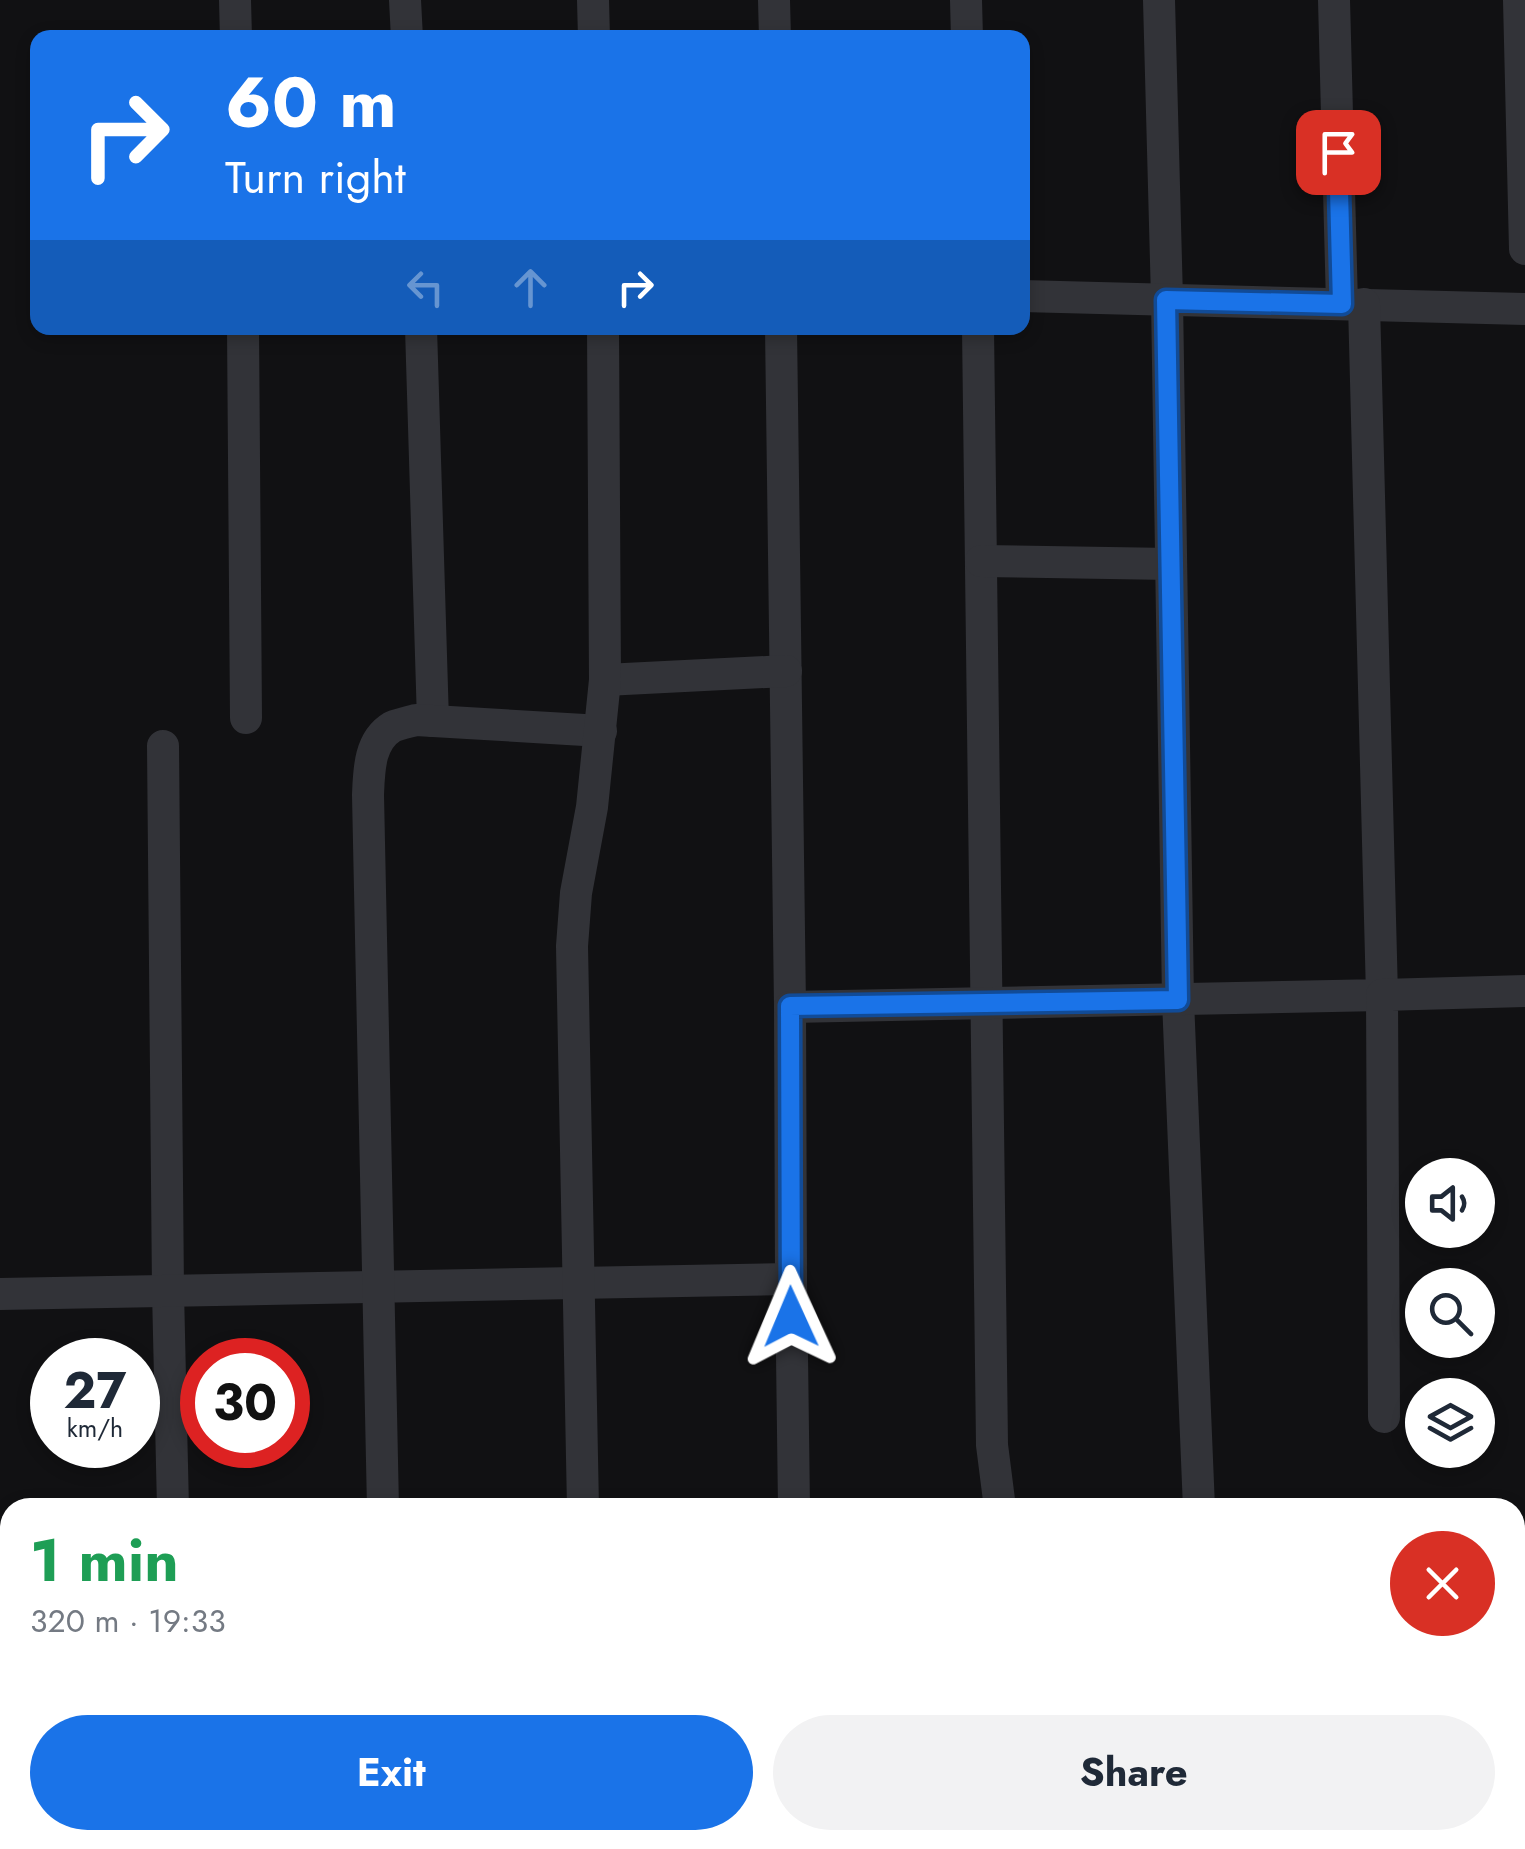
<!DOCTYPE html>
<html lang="en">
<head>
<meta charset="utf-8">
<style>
	:root { --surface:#fff; --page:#f2f2f3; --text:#1f2937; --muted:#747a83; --accent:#1a73e8 }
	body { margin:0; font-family:Jost,sans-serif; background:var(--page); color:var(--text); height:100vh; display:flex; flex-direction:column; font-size:38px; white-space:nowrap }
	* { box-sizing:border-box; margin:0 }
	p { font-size:32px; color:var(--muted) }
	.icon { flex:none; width:55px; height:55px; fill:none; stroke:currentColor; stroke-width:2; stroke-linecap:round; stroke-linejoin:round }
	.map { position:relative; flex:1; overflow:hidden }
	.sheet { position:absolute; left:0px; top:1498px; width:1525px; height:352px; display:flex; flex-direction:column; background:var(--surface); border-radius:30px 30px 0 0; box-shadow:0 5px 15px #0003 }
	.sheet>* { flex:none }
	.banner { position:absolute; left:30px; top:30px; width:1000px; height:305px; border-radius:20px; box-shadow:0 5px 15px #0003; background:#1a73e8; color:#fff; overflow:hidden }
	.controls { position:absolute; left:1405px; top:1158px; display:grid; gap:20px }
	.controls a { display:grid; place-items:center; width:90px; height:90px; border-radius:50%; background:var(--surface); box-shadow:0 5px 15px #0003; font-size:50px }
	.speed { position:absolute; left:30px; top:1338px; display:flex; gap:20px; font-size:50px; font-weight:700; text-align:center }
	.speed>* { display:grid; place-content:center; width:130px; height:130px; border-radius:50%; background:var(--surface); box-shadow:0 5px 15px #0003; line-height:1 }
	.speed small { font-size:25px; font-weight:400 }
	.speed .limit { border:15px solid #d22; background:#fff; color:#111 }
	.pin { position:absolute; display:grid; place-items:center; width:85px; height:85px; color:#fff; margin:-42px; border-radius:20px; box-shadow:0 5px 15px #0006 }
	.me { position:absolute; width:110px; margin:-55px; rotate:359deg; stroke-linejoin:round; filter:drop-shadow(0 0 8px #0008) }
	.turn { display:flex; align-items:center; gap:35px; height:210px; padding:0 30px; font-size:45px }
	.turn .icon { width:130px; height:130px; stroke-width:2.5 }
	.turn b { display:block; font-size:70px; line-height:85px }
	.lanes { display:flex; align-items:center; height:95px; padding:0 30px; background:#0003; justify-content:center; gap:50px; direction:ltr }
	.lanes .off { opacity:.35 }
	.round { display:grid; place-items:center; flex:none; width:105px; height:105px; border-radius:52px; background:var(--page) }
	.head { display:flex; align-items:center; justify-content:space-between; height:170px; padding:0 30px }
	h1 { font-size:60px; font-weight:700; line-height:75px; color:#1e9e55 }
	.action { display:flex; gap:20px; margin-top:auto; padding:20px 30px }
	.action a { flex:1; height:115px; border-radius:60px; background:var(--accent); color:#fff; font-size:40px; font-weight:700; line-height:115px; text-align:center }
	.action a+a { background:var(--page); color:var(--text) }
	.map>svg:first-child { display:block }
</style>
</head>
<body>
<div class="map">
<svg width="1525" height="1849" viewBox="0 0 1525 1849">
	<rect width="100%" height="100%" fill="#111113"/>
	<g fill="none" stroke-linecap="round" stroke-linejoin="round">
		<g stroke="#323338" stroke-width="32">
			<polyline points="235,0 236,38"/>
			<polyline points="405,0 407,38"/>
			<polyline points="593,0 594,38"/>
			<polyline points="774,0 775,38"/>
			<polyline points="966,0 967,38"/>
			<polyline points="1159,0 1167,299 1178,1000 1199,1508"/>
			<polyline points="1334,0 1342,304"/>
			<polyline points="1519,0 1525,249"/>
			<polyline points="1022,296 1525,309"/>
			<polyline points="243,328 246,718"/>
			<polyline points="421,328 433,721"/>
			<polyline points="781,328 790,1007 791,1279 794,1508"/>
			<polyline points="978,328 992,1445 1000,1508"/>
			<polyline points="981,561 1171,564"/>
			<polyline points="605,680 786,671"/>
			<polyline points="163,746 168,1291 173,1508"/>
			<polyline points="790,1007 1382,995 1364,304"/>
			<polyline points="0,1294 791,1279"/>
			<polyline points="1384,1417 1382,995 1525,991"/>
			<path d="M383 1508 368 795C369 771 369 741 392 727 399 724 409 722 416 720L601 731"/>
			<polyline points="583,1508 572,946 576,893 592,807 605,680 603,328"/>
			<polyline points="179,1840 180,1849"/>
			<polyline points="391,1840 391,1849"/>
			<polyline points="587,1840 587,1849"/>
			<polyline points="800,1840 800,1849"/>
			<polyline points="1034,1840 1034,1849"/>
			<polyline points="1292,1840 1292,1849"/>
		</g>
	</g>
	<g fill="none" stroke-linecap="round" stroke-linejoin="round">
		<defs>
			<polyline id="route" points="791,1317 790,1006 1178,1000 1166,300 1342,304 1338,152"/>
		</defs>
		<use href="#route" stroke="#114b97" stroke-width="25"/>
		<use href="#route" stroke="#1a73e8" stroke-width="18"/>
	</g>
</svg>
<div class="controls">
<a><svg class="icon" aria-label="sound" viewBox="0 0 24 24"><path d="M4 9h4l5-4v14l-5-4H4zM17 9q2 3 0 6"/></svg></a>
<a><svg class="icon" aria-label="search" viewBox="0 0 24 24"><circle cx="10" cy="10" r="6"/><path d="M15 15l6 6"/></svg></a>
<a><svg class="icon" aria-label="layers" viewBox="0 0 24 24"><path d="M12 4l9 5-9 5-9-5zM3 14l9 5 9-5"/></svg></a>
</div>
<div class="speed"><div>27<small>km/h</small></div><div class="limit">30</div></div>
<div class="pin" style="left:1338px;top:152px;background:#d93025"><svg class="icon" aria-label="arrive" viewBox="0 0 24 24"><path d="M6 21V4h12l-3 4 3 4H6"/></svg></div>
<svg class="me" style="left:791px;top:1317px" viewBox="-20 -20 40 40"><path d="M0-17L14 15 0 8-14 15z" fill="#1a73e8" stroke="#fff" stroke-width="4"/></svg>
<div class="banner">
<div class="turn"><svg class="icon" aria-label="right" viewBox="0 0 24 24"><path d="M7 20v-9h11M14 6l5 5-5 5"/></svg><div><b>60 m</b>Turn right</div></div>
<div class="lanes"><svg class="icon off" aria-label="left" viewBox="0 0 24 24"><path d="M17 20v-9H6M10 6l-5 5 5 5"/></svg><svg class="icon off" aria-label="ahead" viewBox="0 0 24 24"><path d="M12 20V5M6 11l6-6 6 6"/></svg><svg class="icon" aria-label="right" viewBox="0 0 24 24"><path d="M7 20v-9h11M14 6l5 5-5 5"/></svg></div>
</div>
<section class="sheet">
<div class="head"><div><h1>1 min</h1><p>320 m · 19:33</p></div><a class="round" style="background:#d93025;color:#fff"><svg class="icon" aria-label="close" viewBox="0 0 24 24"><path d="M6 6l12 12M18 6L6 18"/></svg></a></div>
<div class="action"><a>Exit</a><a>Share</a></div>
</section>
</div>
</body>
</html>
